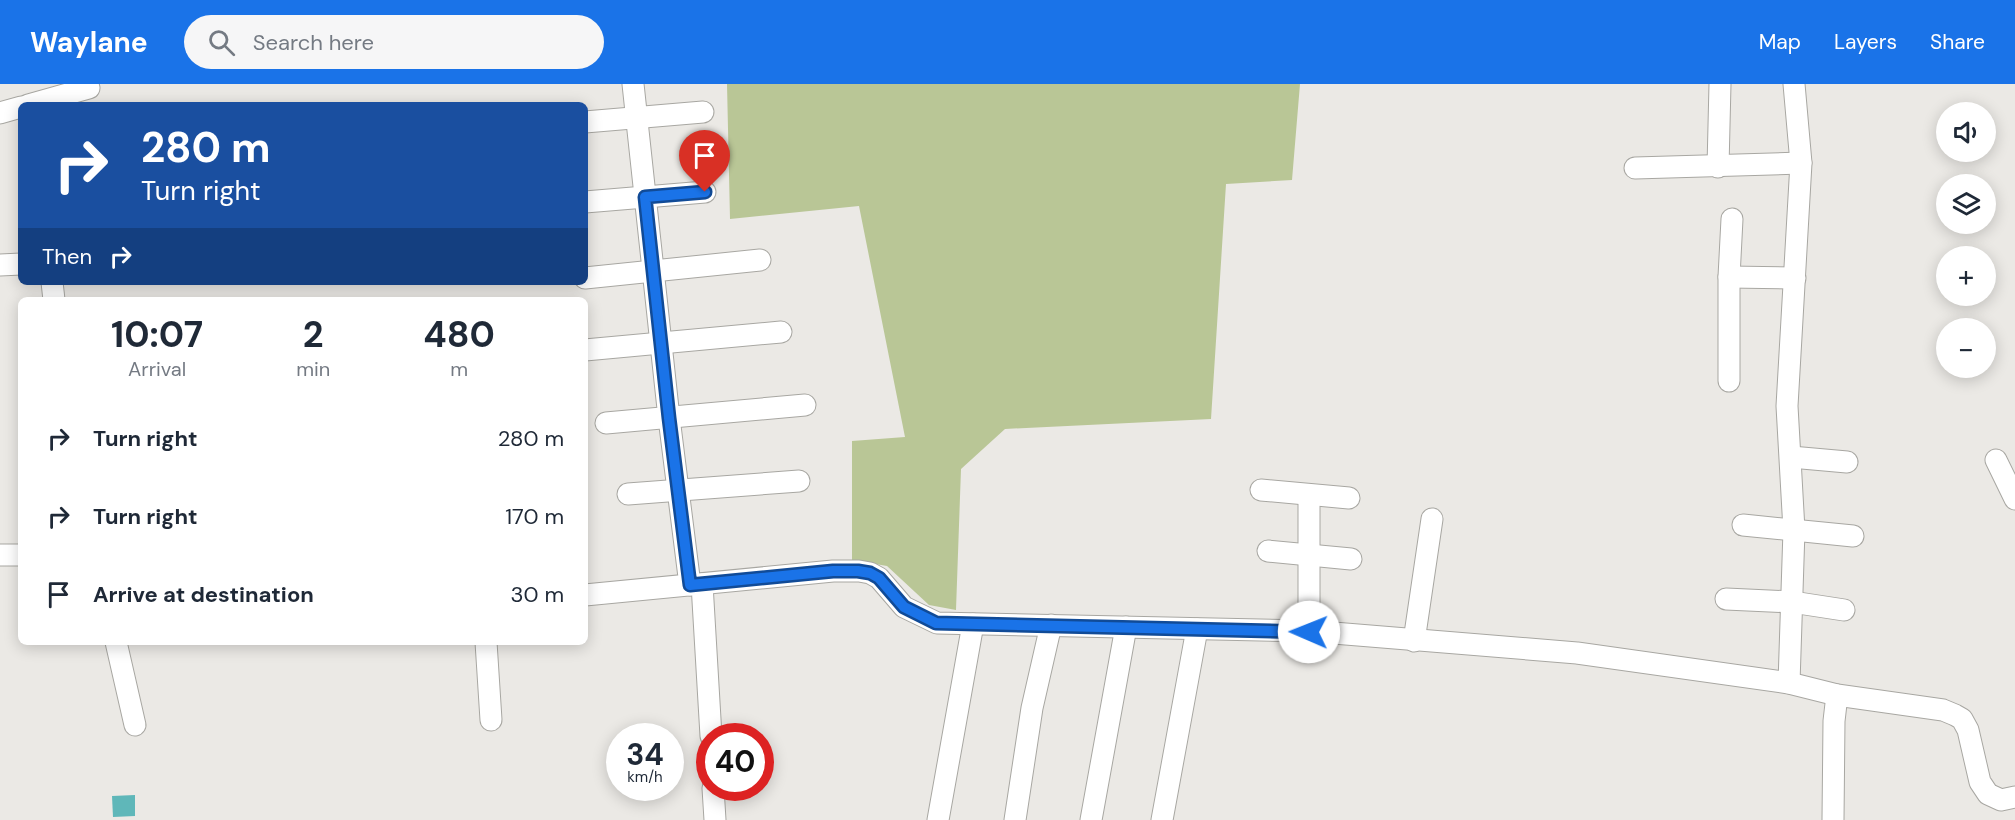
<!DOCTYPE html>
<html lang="en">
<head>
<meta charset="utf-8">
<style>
	:root { --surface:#fff; --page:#f6f6f7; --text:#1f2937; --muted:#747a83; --accent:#1a73e8 }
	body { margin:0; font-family:"DM Sans",sans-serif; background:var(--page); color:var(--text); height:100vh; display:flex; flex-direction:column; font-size:22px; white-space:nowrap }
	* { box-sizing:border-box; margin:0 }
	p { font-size:20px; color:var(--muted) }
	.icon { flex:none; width:33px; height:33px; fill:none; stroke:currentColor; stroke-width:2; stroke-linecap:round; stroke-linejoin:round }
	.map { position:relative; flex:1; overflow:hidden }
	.side { position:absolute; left:18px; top:213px; width:570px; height:348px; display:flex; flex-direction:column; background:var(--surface); border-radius:9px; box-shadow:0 3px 15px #0003 }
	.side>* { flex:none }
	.hud { position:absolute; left:18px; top:18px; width:570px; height:183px; border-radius:9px; box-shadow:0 3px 15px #0003; background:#1a4fa0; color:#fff; overflow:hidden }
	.buttons { position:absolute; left:1936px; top:18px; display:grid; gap:12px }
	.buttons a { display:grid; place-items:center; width:60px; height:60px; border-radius:50%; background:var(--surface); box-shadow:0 3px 15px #0003; font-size:30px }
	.speed { position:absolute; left:606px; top:639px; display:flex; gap:12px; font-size:30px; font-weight:700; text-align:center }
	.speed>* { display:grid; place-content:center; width:78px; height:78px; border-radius:50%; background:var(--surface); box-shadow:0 3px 15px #0003; line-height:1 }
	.speed small { font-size:15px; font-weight:400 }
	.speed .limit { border:9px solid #d22; background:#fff; color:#111 }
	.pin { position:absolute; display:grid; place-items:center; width:51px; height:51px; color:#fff; margin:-62px -26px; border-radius:50% 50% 50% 0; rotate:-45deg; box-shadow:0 0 6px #0007 }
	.pin .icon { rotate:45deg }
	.me { position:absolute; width:66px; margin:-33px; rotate:271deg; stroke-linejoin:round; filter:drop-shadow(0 0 4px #0008) }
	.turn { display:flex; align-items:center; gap:21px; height:126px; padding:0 24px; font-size:27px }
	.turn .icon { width:78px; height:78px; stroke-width:2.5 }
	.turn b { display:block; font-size:42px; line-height:51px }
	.then { display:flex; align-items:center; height:57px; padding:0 24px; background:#0003; gap:12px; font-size:22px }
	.eta { display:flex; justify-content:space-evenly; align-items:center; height:102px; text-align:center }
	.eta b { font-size:36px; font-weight:700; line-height:42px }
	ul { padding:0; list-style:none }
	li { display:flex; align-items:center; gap:18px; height:78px; padding:0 24px }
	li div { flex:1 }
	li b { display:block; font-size:22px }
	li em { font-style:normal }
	header { display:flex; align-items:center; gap:36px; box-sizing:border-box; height:84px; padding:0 30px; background:var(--accent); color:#fff }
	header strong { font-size:28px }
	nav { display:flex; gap:33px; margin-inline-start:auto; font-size:21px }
	.search { width:420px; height:54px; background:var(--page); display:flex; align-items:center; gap:15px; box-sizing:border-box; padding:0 21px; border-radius:33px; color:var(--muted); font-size:22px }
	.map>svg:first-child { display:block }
</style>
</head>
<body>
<header>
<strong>Waylane</strong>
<div class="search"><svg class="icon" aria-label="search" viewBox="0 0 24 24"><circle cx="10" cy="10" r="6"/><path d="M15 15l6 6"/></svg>Search here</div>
<nav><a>Map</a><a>Layers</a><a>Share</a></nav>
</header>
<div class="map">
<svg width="2015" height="736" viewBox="0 0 2015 736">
	<rect width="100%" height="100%" fill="#ebe9e5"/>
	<polygon fill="#b9c696" points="727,0 1300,0 1292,96 1226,100 1211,335 1005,345 961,385 956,526 929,521 887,482 852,476 852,357 905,353 859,122 730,135"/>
	<polygon fill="#5fb7b9" points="135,711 135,732 113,733 112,712"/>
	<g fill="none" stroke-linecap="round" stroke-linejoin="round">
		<defs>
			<g id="minor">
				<polyline points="633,0 669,334 690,501"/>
				<polyline points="28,21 89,4"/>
				<polyline points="0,29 21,23"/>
				<polyline points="585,38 703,28"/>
				<polyline points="1718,83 1720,0"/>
				<polyline points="1635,84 1801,79"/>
				<polyline points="585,118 705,108"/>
				<polyline points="0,181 21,180"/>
				<polyline points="1729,193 1795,194"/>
				<polyline points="585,194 760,176"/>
				<polyline points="52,198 54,216"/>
				<polyline points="585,266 781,248"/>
				<polyline points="1729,297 1729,193 1732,135"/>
				<polyline points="606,339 805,321"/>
				<polyline points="1791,373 1847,378"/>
				<polyline points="1996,376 2015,415"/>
				<polyline points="1261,406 1349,414"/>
				<polyline points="628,410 799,397"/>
				<polyline points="1743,441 1853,452"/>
				<polyline points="1268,467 1351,475"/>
				<polyline points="0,471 21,471"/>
				<polyline points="702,500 711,652"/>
				<polyline points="585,511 833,487 859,487 870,489 879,494 904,523 937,539 1309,547 1577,569 1789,599 1837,611 1943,626 1955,631 1962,635 1968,646 1980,698 1988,710 2001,716 2015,713"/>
				<polyline points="1726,515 1792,518 1844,526"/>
				<polyline points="1309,547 1309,411"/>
				<polyline points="1414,557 1432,435"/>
				<polyline points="116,558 135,641"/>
				<polyline points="486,558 491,636"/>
				<polyline points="1789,599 1794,446 1787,322 1801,79 1794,0"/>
				<polyline points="713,704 715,736"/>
				<polyline points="938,736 973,540"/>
				<polyline points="1015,736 1032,624 1051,541"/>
				<polyline points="1091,736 1126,543"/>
				<polyline points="1162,736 1197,545"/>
				<polyline points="1833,736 1834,637 1837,611"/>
			</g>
		</defs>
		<use href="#minor" stroke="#a8a7a2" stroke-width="23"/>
		<use href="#minor" stroke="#fff" stroke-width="21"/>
	</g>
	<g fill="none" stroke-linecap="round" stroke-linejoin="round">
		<defs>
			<polyline id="route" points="705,108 645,113 669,334 690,501 833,487 858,487 870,489 879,494 904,523 936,539 1309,548"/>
		</defs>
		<use href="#route" stroke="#114b97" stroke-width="15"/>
		<use href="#route" stroke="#1a73e8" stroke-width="10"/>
	</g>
</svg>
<div class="buttons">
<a><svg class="icon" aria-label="sound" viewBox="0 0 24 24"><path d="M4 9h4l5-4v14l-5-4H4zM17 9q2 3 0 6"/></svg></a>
<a><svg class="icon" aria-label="layers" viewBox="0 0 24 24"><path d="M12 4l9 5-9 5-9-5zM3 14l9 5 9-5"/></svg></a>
<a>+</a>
<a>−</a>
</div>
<div class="speed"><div>34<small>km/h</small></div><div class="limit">40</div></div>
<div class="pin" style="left:705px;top:108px;background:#d93025"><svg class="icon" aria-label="arrive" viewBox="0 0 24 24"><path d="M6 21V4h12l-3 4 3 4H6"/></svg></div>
<svg class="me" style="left:1309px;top:548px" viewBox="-20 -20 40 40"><circle r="19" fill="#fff"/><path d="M0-13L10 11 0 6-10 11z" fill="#1a73e8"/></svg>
<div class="hud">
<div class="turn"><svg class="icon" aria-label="right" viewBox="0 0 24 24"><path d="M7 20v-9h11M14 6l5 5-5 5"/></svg><div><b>280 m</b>Turn right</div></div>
<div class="then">Then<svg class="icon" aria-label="right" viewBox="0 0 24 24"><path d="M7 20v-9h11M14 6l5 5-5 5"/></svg></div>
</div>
<section class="side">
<div class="eta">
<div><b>10:07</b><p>Arrival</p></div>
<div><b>2</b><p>min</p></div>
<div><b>480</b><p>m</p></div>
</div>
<ul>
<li><svg class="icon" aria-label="right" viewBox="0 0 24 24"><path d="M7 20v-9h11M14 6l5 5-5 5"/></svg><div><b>Turn right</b></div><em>280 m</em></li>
<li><svg class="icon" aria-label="right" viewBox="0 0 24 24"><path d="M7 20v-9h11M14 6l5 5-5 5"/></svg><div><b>Turn right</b></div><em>170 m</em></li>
<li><svg class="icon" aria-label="arrive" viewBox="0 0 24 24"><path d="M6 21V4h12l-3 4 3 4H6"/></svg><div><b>Arrive at destination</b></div><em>30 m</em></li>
</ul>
</section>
</div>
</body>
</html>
